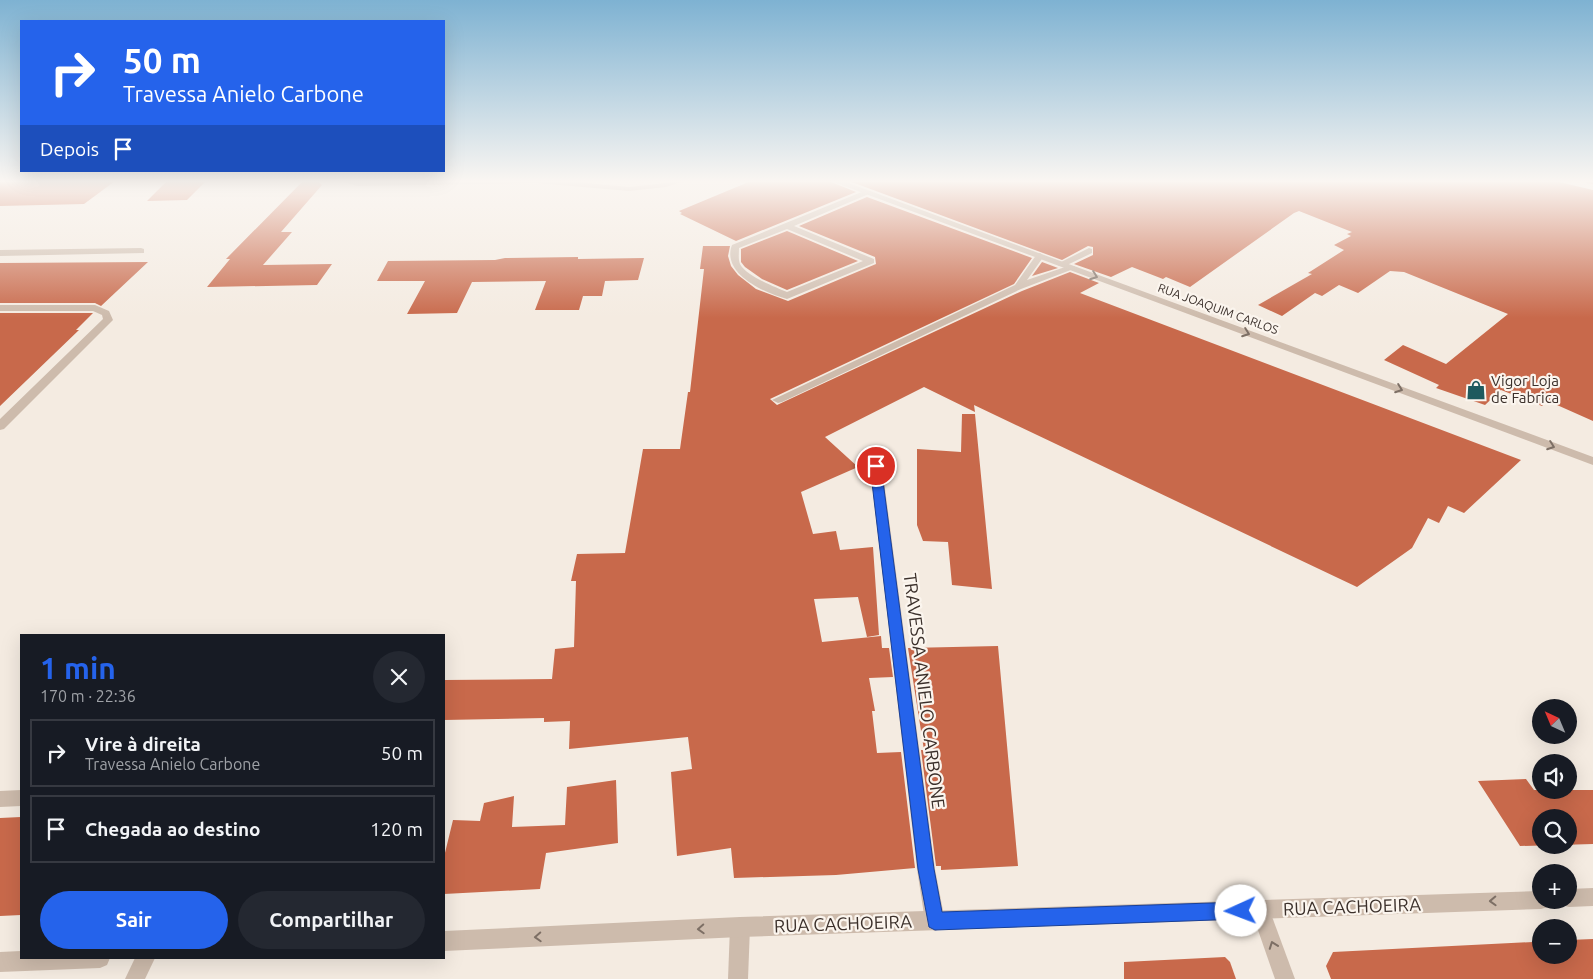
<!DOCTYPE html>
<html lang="pt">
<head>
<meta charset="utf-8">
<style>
	:root { --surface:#171b24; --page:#242831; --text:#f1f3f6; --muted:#9ea1a6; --line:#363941; --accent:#2563eb }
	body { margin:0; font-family:Ubuntu,sans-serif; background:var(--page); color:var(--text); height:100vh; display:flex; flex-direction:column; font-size:19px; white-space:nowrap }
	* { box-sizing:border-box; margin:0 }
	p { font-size:16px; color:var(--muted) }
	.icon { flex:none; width:28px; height:28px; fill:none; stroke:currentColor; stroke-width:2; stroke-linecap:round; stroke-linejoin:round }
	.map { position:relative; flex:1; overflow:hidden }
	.sheet { position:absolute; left:20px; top:634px; width:425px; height:325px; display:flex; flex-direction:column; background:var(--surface); border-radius:0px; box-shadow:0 5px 20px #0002 }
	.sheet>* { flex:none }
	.top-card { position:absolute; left:20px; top:20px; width:425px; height:152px; border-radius:0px; box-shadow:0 5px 20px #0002; background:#2563eb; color:#fff; overflow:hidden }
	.needle { width:32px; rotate:316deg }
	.tools { position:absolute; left:1532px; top:699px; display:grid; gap:10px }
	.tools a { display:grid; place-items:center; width:45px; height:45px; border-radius:50%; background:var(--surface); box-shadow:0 5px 20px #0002; font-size:25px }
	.pin { position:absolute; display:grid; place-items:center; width:42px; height:42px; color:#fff; margin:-21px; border:2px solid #fff; border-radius:50%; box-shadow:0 1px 5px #0007 }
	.me { position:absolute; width:55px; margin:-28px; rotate:268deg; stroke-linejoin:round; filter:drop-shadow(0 0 4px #0008) }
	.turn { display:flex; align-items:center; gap:18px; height:105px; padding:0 20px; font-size:22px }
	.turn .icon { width:65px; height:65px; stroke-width:2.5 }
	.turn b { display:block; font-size:35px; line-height:42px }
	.then { display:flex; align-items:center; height:48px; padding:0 20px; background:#0003; gap:10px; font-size:19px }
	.round { display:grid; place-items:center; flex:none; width:52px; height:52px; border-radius:26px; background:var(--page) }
	.headline { display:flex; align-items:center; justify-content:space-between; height:85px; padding:0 20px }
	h1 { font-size:30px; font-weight:700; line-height:38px; color:var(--accent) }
	.action { display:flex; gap:10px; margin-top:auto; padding:10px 20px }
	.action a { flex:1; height:58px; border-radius:30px; background:var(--accent); color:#fff; font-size:20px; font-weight:700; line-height:58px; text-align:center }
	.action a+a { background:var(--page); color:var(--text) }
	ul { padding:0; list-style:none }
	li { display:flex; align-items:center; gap:15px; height:68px; margin:0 10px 8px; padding:0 10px; border:2px solid var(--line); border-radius:0px }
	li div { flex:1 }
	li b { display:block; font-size:19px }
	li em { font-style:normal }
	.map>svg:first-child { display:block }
</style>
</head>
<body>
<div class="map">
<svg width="1593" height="979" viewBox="0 0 1593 979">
	<rect width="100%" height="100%" fill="#f4ebe1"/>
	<g fill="#c8694b" fill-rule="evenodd">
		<polygon points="0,181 115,181 84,204 0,206"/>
		<polygon points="167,181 206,181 187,200 147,201"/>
		<polygon points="303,181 318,181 322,185 281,232 292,232 263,265 332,264 317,285 207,287 230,259 226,259"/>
		<polygon points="751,181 829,181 856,192 736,241 680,214 682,213 679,211"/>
		<polygon points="849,181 1555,181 1593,190 1593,421 1548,401 1542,406 1501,390 1485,405 1436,388 1439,385 1384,360 1403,345 1446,364 1508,314 1404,272 1390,271 1358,293 1339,285 1322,296 1315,293 1282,316 1258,305 1312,274 1308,273 1344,250 1334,245 1351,236 1347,234 1352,232 1299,211 1294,213 1190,287 1166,277 1163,279 1132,267 1111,277 1074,264 1093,255 1093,247 1088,246 1062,260"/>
		<polygon points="867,197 1032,258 1014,284 770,399 777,405 1022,291 1070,272 1099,283 1080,293 1521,460 1464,513 1448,506 1439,523 1428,518 1412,548 1357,587 974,405 975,412 924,387 825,437 858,467 801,492 813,534 836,531 840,550 873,547 879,635 867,637 858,597 814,599 822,642 881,636 882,648 889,648 893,677 869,678 875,711 872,711 877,753 901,752 915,868 836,875 734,878 731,848 677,856 671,772 692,769 688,737 569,749 570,721 544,722 544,718 444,720 444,680 552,679 555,649 574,647 576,581 571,581 577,554 625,553 643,449 680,449 688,392 690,392 704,269 700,269 703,246 730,246 728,256 731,266 738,275 756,289 788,301 876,264 875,257 799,226"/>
		<polygon points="787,231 858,261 787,290 762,279 745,267 741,262 741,249"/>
		<polygon points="578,257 578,259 644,258 638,280 605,281 602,296 583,296 579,310 535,310 546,281 472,282 457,313 407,314 425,281 377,281 388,261 495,260 505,258"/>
		<polygon points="148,262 101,306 95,303 0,303 0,263"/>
		<polygon points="1042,262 1058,268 1032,276"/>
		<polygon points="0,313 93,313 76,330 79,330 0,406"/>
		<polygon points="962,414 975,414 992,589 952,585 948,542 923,541 917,525 917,449 961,452"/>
		<polygon points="998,646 1018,866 941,870 941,866 936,866 921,750 924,750 908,648"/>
		<path d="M1526 779 1534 790H1593V844L1520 846 1478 781ZM1541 818H1569V845H1541Z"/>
		<polygon points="616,780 618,843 546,853 540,889 444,894 444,857 453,820 480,821 484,803 514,796 512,827 565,825 567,787"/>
		<polygon points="21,817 21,915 0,916 0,818"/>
		<polygon points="1593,939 1593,979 1331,979 1326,966 1333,952 1533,942 1541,941 1541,955 1569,955 1569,940"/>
		<polygon points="1225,957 1230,962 1236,979 1124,979 1124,962"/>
	</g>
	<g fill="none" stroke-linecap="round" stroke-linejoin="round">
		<g fill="#cdbbac" fill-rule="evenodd">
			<polygon points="341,181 565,181 629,187 684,181 666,187 629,191 536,183 357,186"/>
			<path d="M864 191 871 193 794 226 874 259V263L787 299C765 293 721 274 732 245ZM787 229 863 261 787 292C775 287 746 276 740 264 738 259 739 253 739 248Z"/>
			<polygon points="141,248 144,249 144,253 0,256 0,250"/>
			<polygon points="1089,248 1092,249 1092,253 1065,266 1059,266 1057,264"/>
			<polygon points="1040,253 1044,256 1027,280 1068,266 1074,266 1076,268 1021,289 782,402 778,403 772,400 1015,285 1037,254"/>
			<polygon points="0,305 95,305 109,311 113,320 4,429 0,430 0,419 103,319 102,315 93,311 0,311"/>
			<polygon points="876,462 882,466 935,869 945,921 942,928 935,931 928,928 925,921 917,869 870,466"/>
			<polygon points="21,790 21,806 0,807 0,791"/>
		</g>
		<g fill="#cdbbac" fill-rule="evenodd">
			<polygon points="1260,901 1267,903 1295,979 1275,979 1251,910 1253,903"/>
			<polygon points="740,917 747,920 750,927 748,979 728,979 730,927 733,920"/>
			<polygon points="135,958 155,958 145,979 125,979"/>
		</g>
		<g fill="#cdbbac" fill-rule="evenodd">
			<polygon points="831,181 843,181 1593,457 1593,465"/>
			<polygon points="1593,888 1593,906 1569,907 1562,905 1560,900 1569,900 1569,889"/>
			<polygon points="1541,891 1541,900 1550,900 1548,907 1541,909 740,937 444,951 444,931 740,917"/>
			<polygon points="21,951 21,958 110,958 107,965 100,968 0,972 0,952"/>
		</g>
		<polygon fill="#a18a7d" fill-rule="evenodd" points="1585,181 1593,181 1593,184 1586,183"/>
	</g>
	<defs><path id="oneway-chevron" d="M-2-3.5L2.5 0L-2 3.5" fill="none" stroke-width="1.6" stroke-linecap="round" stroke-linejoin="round" transform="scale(1.25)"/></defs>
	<g stroke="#7d6f65">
		<use href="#oneway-chevron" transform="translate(1094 276) rotate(20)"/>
		<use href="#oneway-chevron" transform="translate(1246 333) rotate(20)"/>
		<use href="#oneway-chevron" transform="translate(1399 389) rotate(20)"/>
		<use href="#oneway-chevron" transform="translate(1551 446) rotate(20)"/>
		<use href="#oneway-chevron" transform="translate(1493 901) rotate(178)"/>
		<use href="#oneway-chevron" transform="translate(701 929) rotate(177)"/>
		<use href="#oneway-chevron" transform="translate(538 937) rotate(177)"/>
		<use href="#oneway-chevron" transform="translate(1273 945) rotate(-110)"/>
	</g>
	<linearGradient id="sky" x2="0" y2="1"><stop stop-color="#7eb2d2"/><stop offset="0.57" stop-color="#faf6f2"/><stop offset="1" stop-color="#faf6f2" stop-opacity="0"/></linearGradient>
	<rect width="1593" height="318" fill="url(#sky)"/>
	<polygon fill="#2563eb" stroke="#184099" points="876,463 881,466 934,869 942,912 1241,902 1247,905 1249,911 1247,917 1241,919 935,930 929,927 918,869 870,466"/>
	<defs>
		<symbol id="shop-bare" viewBox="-9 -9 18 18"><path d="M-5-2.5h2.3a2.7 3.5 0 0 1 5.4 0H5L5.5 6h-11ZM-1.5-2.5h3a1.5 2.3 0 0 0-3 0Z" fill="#1f5a5e" stroke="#fbf5ee" stroke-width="2.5" paint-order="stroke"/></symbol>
	</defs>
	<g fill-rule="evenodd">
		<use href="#shop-bare" x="1462" y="376" width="28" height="28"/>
	</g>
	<g text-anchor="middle" stroke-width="4.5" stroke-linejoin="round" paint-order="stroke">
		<g font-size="12" fill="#3b302b" stroke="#fbf5ee">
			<text transform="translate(1218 309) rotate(20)" y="4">RUA JOAQUIM CARLOS</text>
		</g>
		<g font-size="15" fill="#3b302b" stroke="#fbf5ee" text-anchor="start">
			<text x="1491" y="386">Vigor Loja<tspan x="1491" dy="17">de Fabrica</tspan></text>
		</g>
		<g font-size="18" fill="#3b302b" stroke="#fbf5ee">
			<text transform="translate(924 691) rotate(83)" y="6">TRAVESSA ANIELO CARBONE</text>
			<text transform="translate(1352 907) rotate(-2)" y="6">RUA CACHOEIRA</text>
			<text transform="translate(843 924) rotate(-2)" y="6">RUA CACHOEIRA</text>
		</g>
	</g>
</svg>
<div class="tools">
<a><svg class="needle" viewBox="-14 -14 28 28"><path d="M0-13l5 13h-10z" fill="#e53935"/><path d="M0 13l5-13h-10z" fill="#9ea1a6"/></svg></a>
<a><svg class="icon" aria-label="sound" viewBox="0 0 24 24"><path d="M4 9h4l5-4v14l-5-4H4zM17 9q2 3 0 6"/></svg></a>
<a><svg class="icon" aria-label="search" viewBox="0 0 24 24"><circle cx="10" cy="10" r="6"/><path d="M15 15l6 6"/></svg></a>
<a>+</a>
<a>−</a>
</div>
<div class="pin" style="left:876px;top:466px;background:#d93025"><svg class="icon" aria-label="arrive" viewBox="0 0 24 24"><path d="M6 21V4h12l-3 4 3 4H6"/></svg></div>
<svg class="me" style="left:1241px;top:911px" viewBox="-20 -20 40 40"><circle r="19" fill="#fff"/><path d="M0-13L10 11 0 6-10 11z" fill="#2563eb"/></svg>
<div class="top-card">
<div class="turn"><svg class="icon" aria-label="right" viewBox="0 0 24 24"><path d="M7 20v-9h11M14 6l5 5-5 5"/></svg><div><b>50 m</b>Travessa Anielo Carbone</div></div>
<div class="then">Depois<svg class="icon" aria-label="arrive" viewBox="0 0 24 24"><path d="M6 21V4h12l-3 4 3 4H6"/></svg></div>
</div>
<section class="sheet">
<div class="headline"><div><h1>1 min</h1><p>170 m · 22:36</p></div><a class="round"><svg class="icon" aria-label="close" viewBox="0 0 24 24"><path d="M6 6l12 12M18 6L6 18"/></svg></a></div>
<ul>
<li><svg class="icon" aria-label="right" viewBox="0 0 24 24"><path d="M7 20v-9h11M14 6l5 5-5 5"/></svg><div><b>Vire à direita</b><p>Travessa Anielo Carbone</p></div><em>50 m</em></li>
<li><svg class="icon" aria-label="arrive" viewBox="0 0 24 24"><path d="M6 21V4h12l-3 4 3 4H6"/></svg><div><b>Chegada ao destino</b></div><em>120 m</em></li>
</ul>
<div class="action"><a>Sair</a><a>Compartilhar</a></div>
</section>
</div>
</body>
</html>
